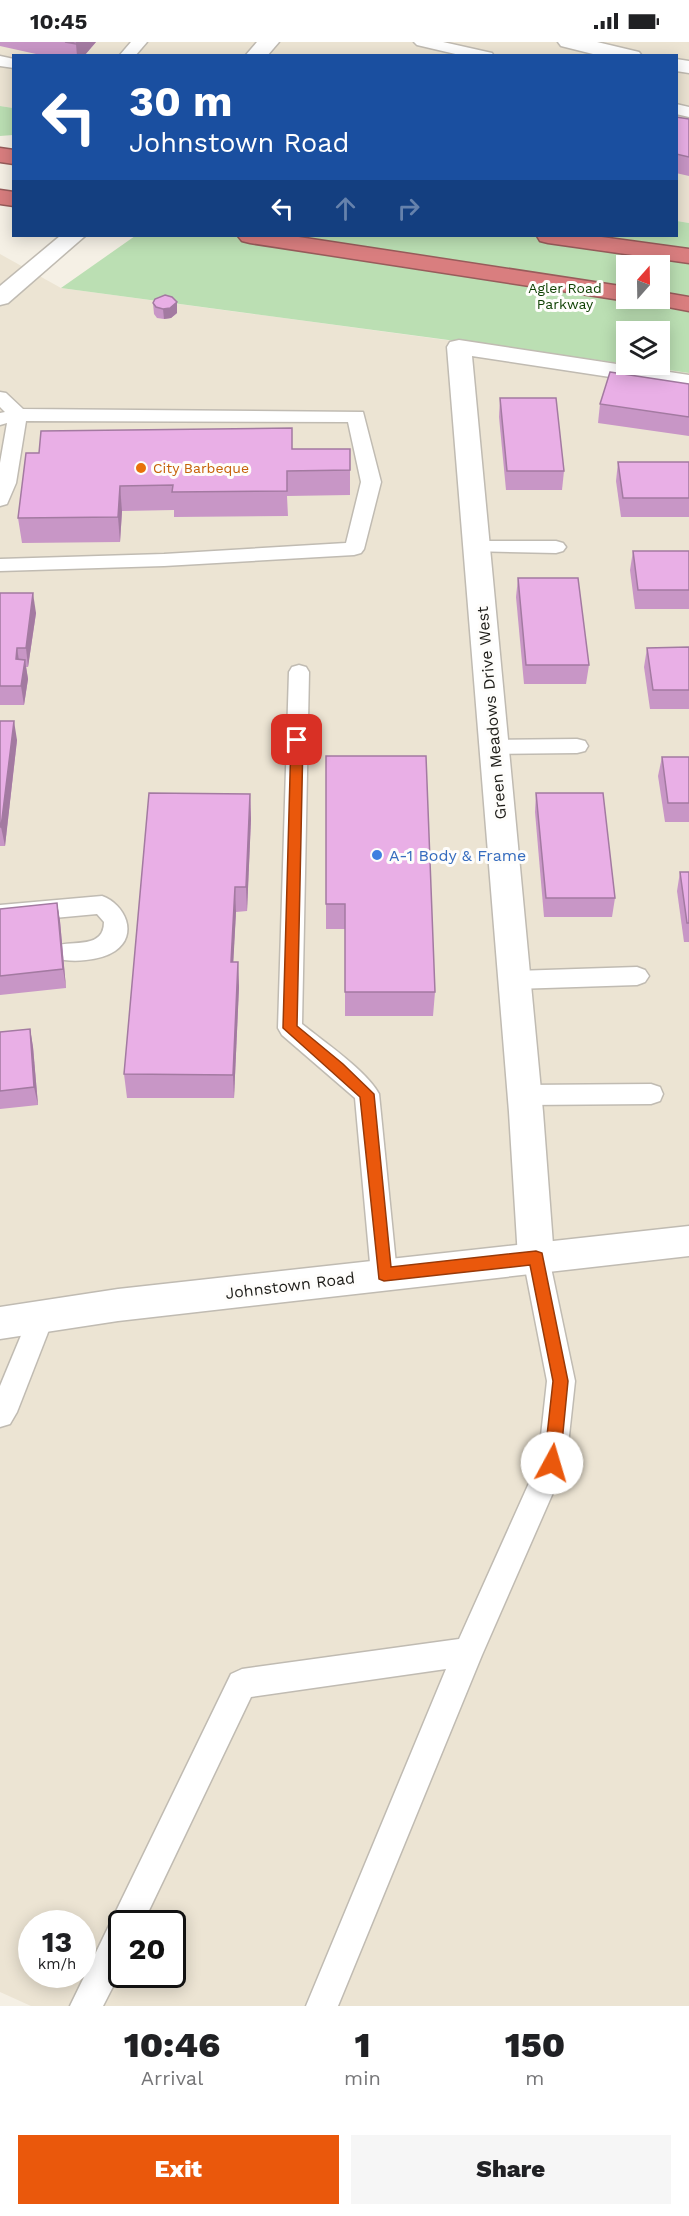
<!DOCTYPE html>
<html lang="en">
<head>
<meta charset="utf-8">
<style>
	:root { --surface:#fff; --page:#f6f6f6; --text:#202124; --muted:#757577; --accent:#ea580c }
	body { margin:0; font-family:"Work Sans",sans-serif; background:var(--page); color:var(--text); height:100vh; display:flex; flex-direction:column; font-size:22px; white-space:nowrap }
	* { box-sizing:border-box; margin:0 }
	p { font-size:20px; color:var(--muted) }
	.icon { flex:none; width:33px; height:33px; fill:none; stroke:currentColor; stroke-width:2; stroke-linecap:round; stroke-linejoin:round }
	.map { position:relative; height:1964px; overflow:hidden }
	.drawer { display:flex; flex-direction:column; background:var(--surface); flex:1 }
	.drawer>* { flex:none }
	.top-card { position:absolute; left:12px; top:12px; width:666px; height:183px; border-radius:0px; box-shadow:0 3px 15px #0003; background:#1a4fa0; color:#fff; overflow:hidden }
	.needle { width:39px; rotate:20deg }
	.tools { position:absolute; left:616px; top:213px; display:grid; gap:12px }
	.tools a { display:grid; place-items:center; width:54px; height:54px; border-radius:0px; background:var(--surface); box-shadow:0 3px 15px #0003; font-size:30px }
	.speed { position:absolute; left:18px; top:1868px; display:flex; gap:12px; font-size:30px; font-weight:700; text-align:center }
	.speed>* { display:grid; place-content:center; width:78px; height:78px; border-radius:50%; background:var(--surface); box-shadow:0 3px 15px #0003; line-height:1 }
	.speed small { font-size:15px; font-weight:400 }
	.speed .limit { border:3px solid #111; border-radius:9px; background:#fff; color:#111 }
	.pin { position:absolute; display:grid; place-items:center; width:51px; height:51px; color:#fff; margin:-26px; border-radius:12px; box-shadow:0 3px 9px #0006 }
	.me { position:absolute; width:66px; margin:-33px; rotate:6deg; stroke-linejoin:round; filter:drop-shadow(0 0 4px #0008) }
	.turn { display:flex; align-items:center; gap:21px; height:126px; padding:0 18px; font-size:27px }
	.turn .icon { width:78px; height:78px; stroke-width:2.5 }
	.turn b { display:block; font-size:42px; line-height:51px }
	.lanes { display:flex; align-items:center; height:57px; padding:0 18px; background:#0003; justify-content:center; gap:30px; direction:ltr }
	.lanes .off { opacity:.35 }
	.eta { display:flex; justify-content:space-evenly; align-items:center; height:102px; text-align:center }
	.eta b { font-size:36px; font-weight:800; line-height:42px }
	.primary-button { display:flex; gap:12px; margin-top:auto; padding:12px 18px }
	.primary-button a { flex:1; height:69px; border-radius:0px; background:var(--accent); color:#fff; font-size:24px; font-weight:800; line-height:69px; text-align:center }
	.primary-button a+a { background:var(--page); color:var(--text) }
	.status { display:flex; justify-content:space-between; align-items:center; height:42px; padding:0 30px; background:var(--surface); direction:ltr }
	.status svg { height:16px; fill:currentColor }
	.map>svg:first-child { display:block }
</style>
</head>
<body>
<div class="status"><b>10:45</b><svg viewBox="0 0 49 12"><path d="M0 12V9h3v3zM5 12V6h3v6zM10 12V3h3v9zM15 12V0h3v12zM26 1h20v11H26zM47 4h2v5h-2z"/></svg></div>
<div class="map">
<svg width="689" height="1964" viewBox="0 0 689 1964">
	<rect width="100%" height="100%" fill="#f5f0e5"/>
	<g fill="#ece4d3" fill-rule="evenodd">
		<polygon points="0,0 689,0 689,181 677,179 676,14 14,14 13,66 0,64"/>
		<path d="M0 212 61 246 689 331V1964H31L0 1950ZM32 1881H82V1932H32ZM122 1881H172V1932H122Z"/>
	</g>
	<g fill="#bbdfb3" fill-rule="evenodd">
		<polygon points="0,64 13,66 13,93 0,94"/>
		<path d="M677 179 689 181V331L627 322H660V290H627V322L61 246 135 194H676ZM627 224H660V256H627Z"/>
	</g>
	<g fill="none" stroke-linecap="round" stroke-linejoin="round">
		<defs>
			<g id="lane">
				<polygon points="131,0 147,0 135,14 119,14"/>
				<polygon points="414,0 443,0 492,11 494,14 464,14 417,3"/>
				<polygon points="0,14 14,17 14,26 0,24"/>
				<polygon points="676,62 689,65 689,75 676,72"/>
				<polygon points="0,350 6,351 23,367 363,370 381,440 364,507 361,511 354,513 164,524 0,529 0,517 164,512 346,501 361,440 348,380 26,379 16,441 7,462 0,464 0,421 7,381 0,383 0,371 5,370 0,365"/>
				<polygon points="477,499 556,499 563,501 566,505 563,509 556,511 470,509 467,505 470,501"/>
				<path d="M299 623 306 625 309 630 302 982C323 999 367 1029 379 1052L397 1232 393 1240 384 1243 375 1240 371 1232 355 1056 282 993 278 986 289 630 292 625Z"/>
				<polygon points="577,697 585,699 588,704 585,709 577,711 494,712 486,710 483,705 486,700 494,698"/>
				<path d="M102 854C125 862 139 893 115 909 100 919 71 921 55 916L51 910 55 904C74 898 104 907 104 880L97 872 0 881V863Z"/>
				<polygon points="637,925 645,928 649,934 645,940 637,943 515,947 507,944 503,938 507,932 515,929"/>
				<polygon points="651,1042 660,1045 663,1052 660,1059 651,1062 525,1063 516,1060 513,1053 516,1046 525,1043"/>
				<polygon points="536,1205 545,1208 549,1216 575,1339 566,1421 482,1613 338,1964 306,1964 446,1627 251,1655 143,1881 122,1881 122,1927 103,1964 70,1964 231,1632 242,1627 459,1597 538,1421 547,1339 523,1216 527,1208"/>
				<polygon points="41,1263 50,1267 54,1275 17,1370 10,1382 0,1385 0,1344 32,1267"/>
			</g>
			<g id="street">
				<polygon points="558,0 597,0 639,10 642,14 601,14 561,4"/>
				<polygon points="676,17 689,19 689,31 676,29"/>
				<polygon points="459,298 689,333 689,347 472,314 543,1070 554,1216 549,1227 536,1231 523,1227 518,1216 509,1070 447,305 450,300"/>
			</g>
			<g id="secondary">
				<polygon points="257,0 279,0 267,14 245,14"/>
				<polygon points="60,194 85,194 8,261 0,263 0,244"/>
				<polygon points="689,1184 689,1214 118,1279 0,1297 0,1265 118,1247"/>
			</g>
			<g id="highway">
				<polygon points="0,106 14,108 14,122 0,120"/>
				<polygon points="0,148 14,150 14,164 0,162"/>
				<polygon points="238,194 292,194 627,245 627,256 636,256 627,259 250,201 242,199"/>
				<polygon points="537,194 594,194 689,207 689,221 548,201 540,199"/>
				<polygon points="660,250 689,255 689,269 647,261 643,256 660,256"/>
			</g>
		</defs>
		<use href="#lane" stroke="#c0bbb2" stroke-width="3"/>
		<use href="#street" stroke="#c0bbb2" stroke-width="3"/>
		<use href="#secondary" stroke="#c0bbb2" stroke-width="3"/>
		<use href="#highway" stroke="#985c5b" stroke-width="3"/>
		<use href="#lane" fill="#fff" fill-rule="evenodd"/>
		<use href="#street" fill="#fff" fill-rule="evenodd"/>
		<use href="#secondary" fill="#fff" fill-rule="evenodd"/>
		<use href="#highway" fill="#d97e7f" fill-rule="evenodd"/>
	</g>
	<g fill="#c896c6">
		<polygon points="0,0 96,0 84,14 45,14 0,4"/>
		<polygon points="676,75 689,77 689,134 676,131"/>
		<polygon points="153,261 177,271 171,276 164,277 157,276 154,272"/>
		<polygon points="689,342 689,394 598,381 600,362"/>
		<polygon points="500,356 564,429 562,448 506,448 499,375"/>
		<polygon points="293,407 350,428 350,453 287,454 288,474 174,475 174,468 122,469 120,500 22,501 18,476 26,411"/>
		<polygon points="618,420 689,420 689,475 621,475 616,439"/>
		<polygon points="633,509 689,509 689,567 635,567 630,528"/>
		<polygon points="518,536 589,623 586,642 524,642 516,555"/>
		<polygon points="0,551 36,571 28,625 26,625 28,637 24,663 0,663"/>
		<polygon points="689,605 689,667 650,667 644,625 647,606"/>
		<polygon points="0,679 17,698 5,804 0,804"/>
		<polygon points="326,714 435,950 433,974 345,974 345,887 326,887"/>
		<polygon points="662,715 689,715 689,780 665,780 658,734"/>
		<polygon points="536,751 615,856 612,875 544,875 535,770"/>
		<polygon points="250,752 251,777 247,869 236,870 233,920 238,920 239,945 234,1056 127,1056 124,1032"/>
		<polygon points="680,830 689,830 689,900 684,900 677,849"/>
		<polygon points="57,861 60,879 66,946 0,953 0,867"/>
		<polygon points="30,987 33,1005 38,1063 0,1067 0,990"/>
	</g>
	<g fill="#a37aa1">
		<polygon points="78,0 96,0 84,14 77,14 76,2"/>
		<polygon points="177,260 177,271 171,276 164,277 163,267"/>
		<polygon points="120,444 122,469 120,500 118,475"/>
		<polygon points="33,551 36,571 28,625 26,606"/>
		<polygon points="17,606 20,625 16,617"/>
		<polygon points="25,618 28,637 24,663 21,644"/>
		<polygon points="14,679 17,698 5,804 1,785"/>
		<polygon points="250,752 251,777 247,869 246,845"/>
		<polygon points="235,845 236,870 232,945 231,920"/>
		<polygon points="57,861 60,879 66,946 63,927"/>
		<polygon points="238,920 239,945 234,1056 233,1033"/>
		<polygon points="30,987 33,1005 38,1063 34,1045"/>
	</g>
	<g fill="#e9afe6" stroke="#a37aa1" stroke-width="1.5">
		<polygon points="65,0 78,0 76,2"/>
		<polygon points="676,75 689,77 689,115 676,112"/>
		<polygon points="165,253 172,255 177,260 170,266 163,267 156,265 153,261 155,257"/>
		<polygon points="610,330 689,342 689,375 600,362"/>
		<polygon points="500,356 556,356 564,429 507,429"/>
		<polygon points="292,386 292,407 350,407 350,428 287,429 287,449 172,450 173,443 120,444 118,475 18,476 26,411 39,411 41,389"/>
		<polygon points="618,420 689,420 689,456 623,456"/>
		<polygon points="633,509 689,509 689,548 638,548"/>
		<polygon points="518,536 578,536 589,623 526,623"/>
		<polygon points="0,551 33,551 26,606 17,606 16,617 25,618 21,644 0,644"/>
		<polygon points="689,605 689,648 653,648 647,606"/>
		<polygon points="0,679 14,679 1,785 0,785"/>
		<polygon points="326,714 426,714 435,950 345,950 345,862 326,862"/>
		<polygon points="662,715 689,715 689,761 668,761"/>
		<polygon points="149,751 250,752 246,845 235,845 231,920 238,920 233,1033 124,1032"/>
		<polygon points="536,751 603,751 615,856 546,856"/>
		<polygon points="680,830 689,830 689,881 687,881"/>
		<polygon points="57,861 63,927 0,934 0,867"/>
		<polygon points="30,987 34,1045 0,1049 0,990"/>
	</g>
	<polygon fill="#ea580c" stroke="#983908" stroke-width="1.5" points="297,693 303,698 297,984 343,1022 374,1052 391,1225 536,1209 542,1211 568,1339 560,1421 558,1426 552,1428 546,1426 544,1421 553,1339 530,1223 384,1239 379,1237 360,1055 283,986 291,698"/>
	<circle fill="#e8710a" stroke="#fefdfb" stroke-width="2" cx="141" cy="426" r="6"/>
	<circle fill="#3f7fe0" stroke="#fefdfb" stroke-width="2" cx="377" cy="813" r="6"/>
	<g text-anchor="middle" stroke-width="6" stroke-linejoin="round" paint-order="stroke">
		<g font-size="14" fill="#0d3f01" stroke="#fefdfb">
			<text x="565" y="251">Agler Road<tspan x="565" dy="16">Parkway</tspan></text>
		</g>
		<g font-size="14" fill="#c56008" stroke="#fefdfb" text-anchor="start">
			<text x="153" y="431">City Barbeque</text>
		</g>
		<g font-size="16" fill="#1e1d19" stroke="#fefdfb">
			<text transform="translate(491 671) rotate(-95)" y="6">Green Meadows Drive West</text>
			<text transform="translate(290 1243) rotate(-7)" y="6">Johnstown Road</text>
		</g>
		<g font-size="16" fill="#366cbe" stroke="#fefdfb" text-anchor="start">
			<text x="389" y="819">A-1 Body &amp; Frame</text>
		</g>
	</g>
</svg>
<div class="tools">
<a><svg class="needle" viewBox="-14 -14 28 28"><path d="M0-13l5 13h-10z" fill="#e53935"/><path d="M0 13l5-13h-10z" fill="#757577"/></svg></a>
<a><svg class="icon" aria-label="layers" viewBox="0 0 24 24"><path d="M12 4l9 5-9 5-9-5zM3 14l9 5 9-5"/></svg></a>
</div>
<div class="speed"><div>13<small>km/h</small></div><div class="limit">20</div></div>
<div class="pin" style="left:297px;top:698px;background:#d93025"><svg class="icon" aria-label="arrive" viewBox="0 0 24 24"><path d="M6 21V4h12l-3 4 3 4H6"/></svg></div>
<svg class="me" style="left:552px;top:1421px" viewBox="-20 -20 40 40"><circle r="19" fill="#fff"/><path d="M0-13L10 11 0 6-10 11z" fill="#ea580c"/></svg>
<div class="top-card">
<div class="turn"><svg class="icon" aria-label="left" viewBox="0 0 24 24"><path d="M17 20v-9H6M10 6l-5 5 5 5"/></svg><div><b>30 m</b>Johnstown Road</div></div>
<div class="lanes"><svg class="icon" aria-label="left" viewBox="0 0 24 24"><path d="M17 20v-9H6M10 6l-5 5 5 5"/></svg><svg class="icon off" aria-label="ahead" viewBox="0 0 24 24"><path d="M12 20V5M6 11l6-6 6 6"/></svg><svg class="icon off" aria-label="right" viewBox="0 0 24 24"><path d="M7 20v-9h11M14 6l5 5-5 5"/></svg></div>
</div>
</div>
<section class="drawer">
<div class="eta">
<div><b>10:46</b><p>Arrival</p></div>
<div><b>1</b><p>min</p></div>
<div><b>150</b><p>m</p></div>
</div>
<div class="primary-button"><a>Exit</a><a>Share</a></div>
</section>
</body>
</html>
